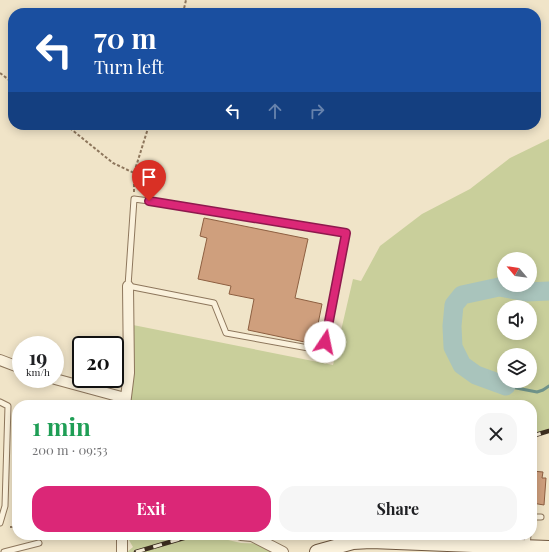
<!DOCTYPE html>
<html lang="en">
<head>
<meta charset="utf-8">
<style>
	:root { --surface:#fff; --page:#f6f6f6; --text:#202124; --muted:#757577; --accent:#db2777 }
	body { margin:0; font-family:"Playfair Display",serif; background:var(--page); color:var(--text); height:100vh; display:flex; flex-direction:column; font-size:15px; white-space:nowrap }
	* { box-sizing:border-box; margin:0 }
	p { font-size:13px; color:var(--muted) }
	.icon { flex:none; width:22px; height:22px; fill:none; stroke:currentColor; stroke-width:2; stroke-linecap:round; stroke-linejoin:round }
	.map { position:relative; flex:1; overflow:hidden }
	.details { position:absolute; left:12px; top:400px; width:525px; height:140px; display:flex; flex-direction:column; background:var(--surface); border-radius:16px; box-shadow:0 2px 10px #0003 }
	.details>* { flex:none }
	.top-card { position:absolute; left:8px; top:8px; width:533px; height:122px; border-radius:16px; box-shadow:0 2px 10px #0003; background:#1a4fa0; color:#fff; overflow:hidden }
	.needle { width:26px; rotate:299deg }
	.controls { position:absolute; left:497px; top:252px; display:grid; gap:8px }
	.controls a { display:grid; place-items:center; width:40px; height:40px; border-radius:50%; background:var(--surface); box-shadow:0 2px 10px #0003; font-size:20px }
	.speed { position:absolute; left:12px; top:336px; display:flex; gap:8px; font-size:20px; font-weight:700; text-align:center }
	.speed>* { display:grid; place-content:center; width:52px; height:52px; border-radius:50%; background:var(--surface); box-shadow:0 2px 10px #0003; line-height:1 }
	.speed small { font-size:10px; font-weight:400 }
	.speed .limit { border:2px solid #111; border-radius:6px; background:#fff; color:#111 }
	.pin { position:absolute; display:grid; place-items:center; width:34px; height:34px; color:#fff; margin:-41px -17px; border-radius:50% 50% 50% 0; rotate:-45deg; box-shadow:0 0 4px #0007 }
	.pin .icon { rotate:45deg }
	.me { position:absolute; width:44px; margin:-22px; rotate:11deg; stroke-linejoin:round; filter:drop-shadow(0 0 3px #0008) }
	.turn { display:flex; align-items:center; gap:14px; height:84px; padding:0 20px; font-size:18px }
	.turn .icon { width:52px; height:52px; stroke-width:2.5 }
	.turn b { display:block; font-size:28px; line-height:34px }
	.lanes { display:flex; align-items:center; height:38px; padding:0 20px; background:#0003; justify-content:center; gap:20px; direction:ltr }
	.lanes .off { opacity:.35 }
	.round { display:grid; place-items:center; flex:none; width:42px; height:42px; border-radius:16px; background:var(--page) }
	.summary { display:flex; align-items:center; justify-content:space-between; height:68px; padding:0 20px }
	h1 { font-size:24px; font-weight:700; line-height:30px; color:#1e9e55 }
	.cta { display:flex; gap:8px; margin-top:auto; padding:8px 20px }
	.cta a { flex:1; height:46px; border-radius:16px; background:var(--accent); color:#fff; font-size:16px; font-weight:700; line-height:46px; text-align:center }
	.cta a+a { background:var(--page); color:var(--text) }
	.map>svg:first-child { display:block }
</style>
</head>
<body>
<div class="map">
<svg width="549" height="552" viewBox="0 0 549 552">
	<rect width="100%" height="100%" fill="#f0e4c8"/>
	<g fill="#c9cf9b" fill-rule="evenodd">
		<path d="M549 139V433L545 431 532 433V405H125L128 324 333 365 353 279 361 281 380 246 422 214 470 189 510 158ZM504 259H530V285H504ZM504 307H530V333H504ZM504 355H530V381H504Z"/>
		<polygon points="126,535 130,535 136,539 182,535 207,535 241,543 269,544 283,552 127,552 133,547"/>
	</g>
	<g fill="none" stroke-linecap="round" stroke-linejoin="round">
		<polyline stroke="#6f938a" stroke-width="3" points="506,386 537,392 543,390 549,386"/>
		<polyline stroke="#a9c4bc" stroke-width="19" points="506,386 476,375 462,365 453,347 452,326 454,305 462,295 499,287 527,292 549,291"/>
	</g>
	<g fill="#cf9f7d" stroke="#8d5f41">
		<polygon points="204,218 308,239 295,298 322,304 314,344 248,330 254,299 229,294 231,286 198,279 207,238 200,236"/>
		<polygon points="532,471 543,472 542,478 546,478 544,505 532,503"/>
	</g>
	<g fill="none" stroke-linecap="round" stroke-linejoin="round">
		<defs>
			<g id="lane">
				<polygon points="134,199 164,203 346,233 325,342 314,349 226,333 214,303 128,286"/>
				<polyline points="0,402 8,406 5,506 0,523"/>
				<polyline points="532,517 541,517"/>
				<polyline points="501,545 502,535"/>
				<polyline points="527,547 528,535"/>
				<polyline points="4,552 39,543"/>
			</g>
			<g id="street">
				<polyline points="0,360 21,368"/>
				<polyline points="55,379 125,398"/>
				<polyline points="125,405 129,373 128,286"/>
				<polyline points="241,535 252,536 283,552"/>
				<polyline points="122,552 122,535"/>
			</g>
			<polyline id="secondary" points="317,552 353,542 371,541 549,548"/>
		</defs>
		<use href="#lane" stroke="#8d765c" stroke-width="7"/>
		<use href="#street" stroke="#8d765c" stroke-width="12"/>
		<use href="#secondary" stroke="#6f573f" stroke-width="16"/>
		<g stroke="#8d765c" stroke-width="2" stroke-dasharray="3 2" stroke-linecap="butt">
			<polyline points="183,13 186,0"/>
			<polyline points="0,73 13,83"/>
			<polyline points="66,125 113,163 134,173"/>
			<polyline points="134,192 134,173 149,125"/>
			<polyline points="10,527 17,527"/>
		</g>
		<use href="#lane" stroke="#faf1dc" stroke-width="5"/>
		<use href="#street" stroke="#faf1dc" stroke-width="10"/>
		<use href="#secondary" stroke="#faf1dc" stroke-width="14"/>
		<defs>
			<g id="rail">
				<polyline points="532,436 549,431"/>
				<polyline points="136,552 194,535"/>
			</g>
		</defs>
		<use href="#rail" stroke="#3d2e20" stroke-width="4.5"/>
		<use href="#rail" stroke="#f7eed8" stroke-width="3" stroke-dasharray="9" stroke-linecap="butt"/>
	</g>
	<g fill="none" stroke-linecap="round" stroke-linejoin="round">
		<defs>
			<polyline id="route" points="149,201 346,233 325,342"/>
		</defs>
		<use href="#route" stroke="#8e194d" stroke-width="10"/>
		<use href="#route" stroke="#db2777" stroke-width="7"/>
	</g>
</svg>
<div class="controls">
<a><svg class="needle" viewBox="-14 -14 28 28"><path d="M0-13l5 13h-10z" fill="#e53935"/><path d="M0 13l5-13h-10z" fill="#757577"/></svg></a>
<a><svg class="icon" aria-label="sound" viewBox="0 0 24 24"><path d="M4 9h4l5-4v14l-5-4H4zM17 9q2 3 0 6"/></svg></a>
<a><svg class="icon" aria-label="layers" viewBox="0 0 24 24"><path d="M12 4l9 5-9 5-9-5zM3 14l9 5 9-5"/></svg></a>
</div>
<div class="speed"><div>19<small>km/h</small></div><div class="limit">20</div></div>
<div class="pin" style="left:149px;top:201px;background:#d93025"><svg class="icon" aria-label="arrive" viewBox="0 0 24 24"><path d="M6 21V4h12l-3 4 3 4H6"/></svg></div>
<svg class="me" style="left:325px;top:342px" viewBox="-20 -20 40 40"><circle r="19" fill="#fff"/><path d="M0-13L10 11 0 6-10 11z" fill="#db2777"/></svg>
<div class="top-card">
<div class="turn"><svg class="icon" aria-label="left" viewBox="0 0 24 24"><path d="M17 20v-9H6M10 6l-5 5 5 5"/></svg><div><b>70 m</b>Turn left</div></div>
<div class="lanes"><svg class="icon" aria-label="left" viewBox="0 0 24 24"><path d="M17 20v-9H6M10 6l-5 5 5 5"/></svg><svg class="icon off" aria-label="ahead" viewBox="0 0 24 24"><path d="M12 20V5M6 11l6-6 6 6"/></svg><svg class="icon off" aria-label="right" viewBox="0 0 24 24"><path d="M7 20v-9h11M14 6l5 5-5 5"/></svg></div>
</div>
<section class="details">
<div class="summary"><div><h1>1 min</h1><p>200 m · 09:53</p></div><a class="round"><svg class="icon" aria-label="close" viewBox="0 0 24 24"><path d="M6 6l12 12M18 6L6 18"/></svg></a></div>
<div class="cta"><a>Exit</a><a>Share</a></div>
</section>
</div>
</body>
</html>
